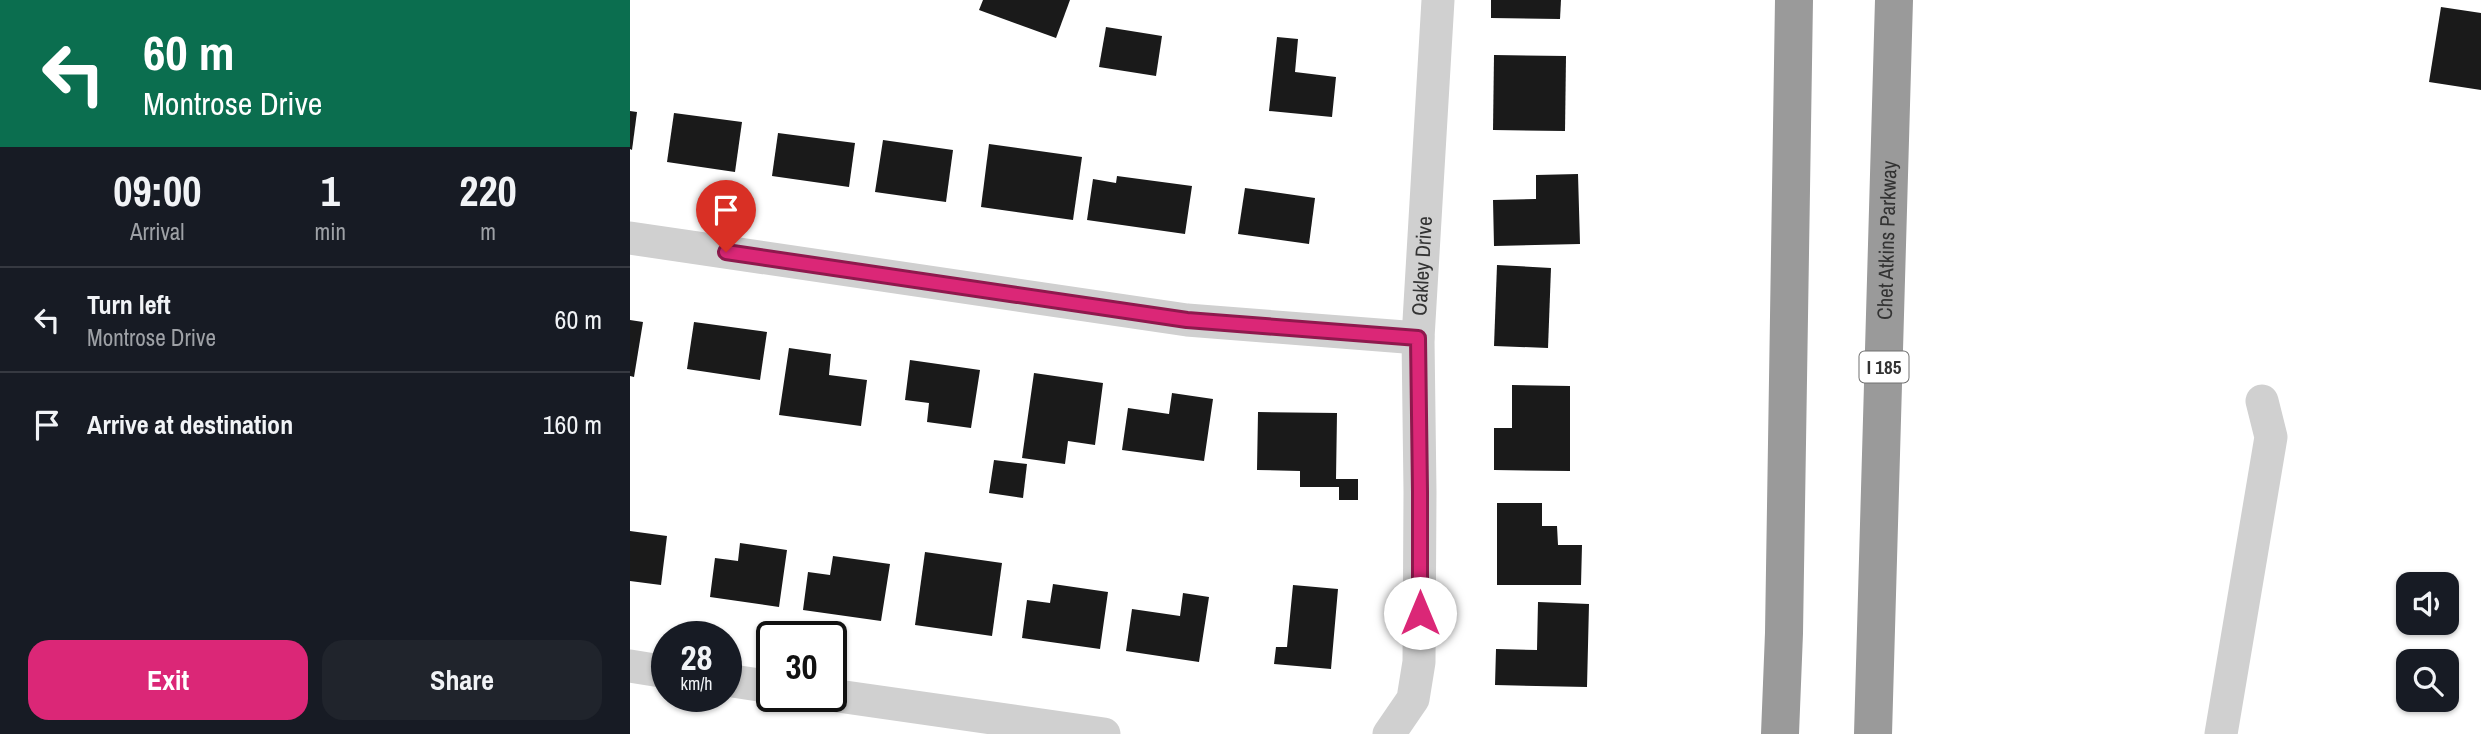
<!DOCTYPE html>
<html lang="en">
<head>
<meta charset="utf-8">
<style>
	:root { --surface:#171b24; --page:#20242c; --text:#f1f3f6; --muted:#9ea1a6; --line:#363941; --accent:#db2777 }
	body { margin:0; font-family:"Archivo Narrow",sans-serif; background:var(--page); color:var(--text); height:100vh; display:flex; flex-direction:column; font-size:26px; white-space:nowrap }
	* { box-sizing:border-box; margin:0 }
	p { font-size:23px; color:var(--muted) }
	.icon { flex:none; width:38px; height:38px; fill:none; stroke:currentColor; stroke-width:2; stroke-linecap:round; stroke-linejoin:round }
	.map { position:relative; flex:1; overflow:hidden }
	.sheet { display:flex; flex-direction:column; background:var(--surface); width:630px }
	.sheet>* { flex:none }
	.guide { background:#0b6e4f; color:#fff; overflow:hidden }
	.controls { position:absolute; left:1766px; top:572px; display:grid; gap:14px }
	.controls a { display:grid; place-items:center; width:63px; height:63px; border-radius:14px; background:var(--surface); box-shadow:0 2px 5px #0004; font-size:35px }
	.speed { position:absolute; left:21px; top:621px; display:flex; gap:14px; font-size:35px; font-weight:700; text-align:center }
	.speed>* { display:grid; place-content:center; width:91px; height:91px; border-radius:50%; background:var(--surface); box-shadow:0 2px 5px #0004; line-height:1 }
	.speed small { font-size:18px; font-weight:400 }
	.speed .limit { border:4px solid #111; border-radius:10px; background:#fff; color:#111 }
	.pin { position:absolute; display:grid; place-items:center; width:60px; height:60px; color:#fff; margin:-72px -30px; border-radius:50% 50% 50% 0; rotate:-45deg; box-shadow:0 0 7px #0007 }
	.pin .icon { rotate:45deg }
	.me { position:absolute; width:77px; margin:-38px; rotate:0deg; stroke-linejoin:round; filter:drop-shadow(0 0 5px #0008) }
	.turn { display:flex; align-items:center; gap:24px; height:147px; padding:0 28px; font-size:32px }
	.turn .icon { width:91px; height:91px; stroke-width:2.5 }
	.turn b { display:block; font-size:49px; line-height:60px }
	.eta { display:flex; justify-content:space-evenly; align-items:center; height:119px; text-align:center }
	.eta b { font-size:42px; font-weight:700; line-height:49px }
	.action { display:flex; gap:14px; margin-top:auto; padding:14px 28px }
	.action a { flex:1; height:80px; border-radius:21px; background:var(--accent); color:#fff; font-size:28px; font-weight:700; line-height:80px; text-align:center }
	.action a+a { background:var(--page); color:var(--text) }
	ul { padding:0; list-style:none }
	li { display:flex; align-items:center; gap:21px; height:105px; padding:0 28px; border-top:2px solid var(--line) }
	li div { flex:1 }
	li b { display:block; font-size:26px }
	li em { font-style:normal }
	main { display:flex; flex:1; min-height:0 }
	.map>svg:first-child { display:block }
</style>
</head>
<body>
<main>
<section class="sheet">
<div class="guide">
<div class="turn"><svg class="icon" aria-label="left" viewBox="0 0 24 24"><path d="M17 20v-9H6M10 6l-5 5 5 5"/></svg><div><b>60 m</b>Montrose Drive</div></div>
</div>
<div class="eta">
<div><b>09:00</b><p>Arrival</p></div>
<div><b>1</b><p>min</p></div>
<div><b>220</b><p>m</p></div>
</div>
<ul>
<li><svg class="icon" aria-label="left" viewBox="0 0 24 24"><path d="M17 20v-9H6M10 6l-5 5 5 5"/></svg><div><b>Turn left</b><p>Montrose Drive</p></div><em>60 m</em></li>
<li><svg class="icon" aria-label="arrive" viewBox="0 0 24 24"><path d="M6 21V4h12l-3 4 3 4H6"/></svg><div><b>Arrive at destination</b></div><em>160 m</em></li>
</ul>
<div class="action"><a>Exit</a><a>Share</a></div>
</section>
<div class="map">
<svg width="1851" height="734" viewBox="0 0 1851 734">
	<rect width="100%" height="100%" fill="#fff"/>
	<g fill="#1a1a1a">
		<polygon points="353,0 440,0 426,38 349,10"/>
		<polygon points="861,0 931,0 930,19 861,18"/>
		<polygon points="1811,7 1851,13 1851,90 1799,82"/>
		<polygon points="476,27 532,36 526,76 469,67"/>
		<polygon points="647,37 668,39 665,72 706,77 702,117 639,111"/>
		<polygon points="864,55 936,56 935,131 863,130"/>
		<polygon points="0,111 7,112 2,150 0,149"/>
		<polygon points="44,113 112,122 105,172 37,162"/>
		<polygon points="148,133 225,143 219,187 142,176"/>
		<polygon points="253,140 323,150 316,202 245,192"/>
		<polygon points="359,144 452,157 443,220 351,207"/>
		<polygon points="948,174 950,244 864,246 863,200 906,199 906,175"/>
		<polygon points="487,176 562,186 555,234 457,220 463,179 486,183"/>
		<polygon points="615,188 685,198 679,244 608,234"/>
		<polygon points="867,265 921,268 918,348 864,346"/>
		<polygon points="0,320 13,322 4,377 0,376"/>
		<polygon points="64,322 137,332 130,380 57,369"/>
		<polygon points="159,348 201,354 199,375 237,380 231,426 149,415"/>
		<polygon points="280,360 350,370 341,428 297,422 299,403 275,400"/>
		<polygon points="404,373 473,383 465,445 438,441 435,464 392,458"/>
		<polygon points="882,385 940,386 940,471 864,470 864,428 882,428"/>
		<polygon points="542,393 583,399 574,461 492,450 498,408 539,414"/>
		<polygon points="628,412 707,413 706,479 728,479 728,500 709,500 709,487 670,487 670,471 627,470"/>
		<polygon points="364,460 397,464 393,498 359,493"/>
		<polygon points="867,503 912,503 912,526 927,526 928,545 952,545 951,585 867,585"/>
		<polygon points="0,531 37,536 31,585 0,581"/>
		<polygon points="110,543 157,550 149,607 80,597 85,558 108,561"/>
		<polygon points="295,552 372,563 362,636 285,625"/>
		<polygon points="203,556 260,564 251,621 173,610 178,572 200,575"/>
		<polygon points="423,584 478,592 470,649 392,638 397,600 420,603"/>
		<polygon points="663,585 708,589 701,669 644,664 646,647 657,647"/>
		<polygon points="553,593 579,597 569,662 496,651 502,609 550,616"/>
		<polygon points="908,602 959,604 957,687 865,685 866,649 907,650"/>
	</g>
	<g fill="none" stroke-linecap="round" stroke-linejoin="round">
		<g stroke="#d0d0d0" stroke-width="33">
			<polyline points="0,238 557,320 788,338"/>
			<polyline points="0,666 37,672"/>
			<polyline points="96,680 142,687"/>
			<polyline points="201,695 474,734"/>
			<path id="s1" d="M759 734 783 699 789 662 790 492 788 338 808 0"/>
			<polyline points="1591,734 1641,437 1632,401"/>
		</g>
		<g stroke="#9a9a9a" stroke-width="38">
			<polyline points="1150,734 1154,633 1164,0"/>
			<path id="s2" d="M1243 734 1264 0"/>
		</g>
	</g>
	<g fill="none" stroke-linecap="round" stroke-linejoin="round">
		<defs>
			<polyline id="route" points="96,252 557,320 788,338 790,492 790,613"/>
		</defs>
		<use href="#route" stroke="#8e194d" stroke-width="18"/>
		<use href="#route" stroke="#db2777" stroke-width="12"/>
	</g>
	<g text-anchor="middle" stroke-width="7" stroke-linejoin="round" paint-order="stroke">
		<rect fill="#fff" stroke="#707070" stroke-width="2" x="1229.5" y="351.5" width="49" height="31" rx="5"/>
		<g font-size="19" font-weight="bold" fill="#333">
			<text x="1254" y="374">I 185</text>
		</g>
		<g font-size="21" fill="#333" stroke="#fff">
			<text dy="7" stroke="none"><textPath href="#s2" startOffset="494">Chet Atkins Parkway</textPath></text>
			<text dy="7" stroke="none"><textPath href="#s1" startOffset="476">Oakley Drive</textPath></text>
		</g>
	</g>
</svg>
<div class="controls">
<a><svg class="icon" aria-label="sound" viewBox="0 0 24 24"><path d="M4 9h4l5-4v14l-5-4H4zM17 9q2 3 0 6"/></svg></a>
<a><svg class="icon" aria-label="search" viewBox="0 0 24 24"><circle cx="10" cy="10" r="6"/><path d="M15 15l6 6"/></svg></a>
</div>
<div class="speed"><div>28<small>km/h</small></div><div class="limit">30</div></div>
<div class="pin" style="left:96px;top:252px;background:#d93025"><svg class="icon" aria-label="arrive" viewBox="0 0 24 24"><path d="M6 21V4h12l-3 4 3 4H6"/></svg></div>
<svg class="me" style="left:790px;top:613px" viewBox="-20 -20 40 40"><circle r="19" fill="#fff"/><path d="M0-13L10 11 0 6-10 11z" fill="#db2777"/></svg>
</div>
</main>
</body>
</html>
